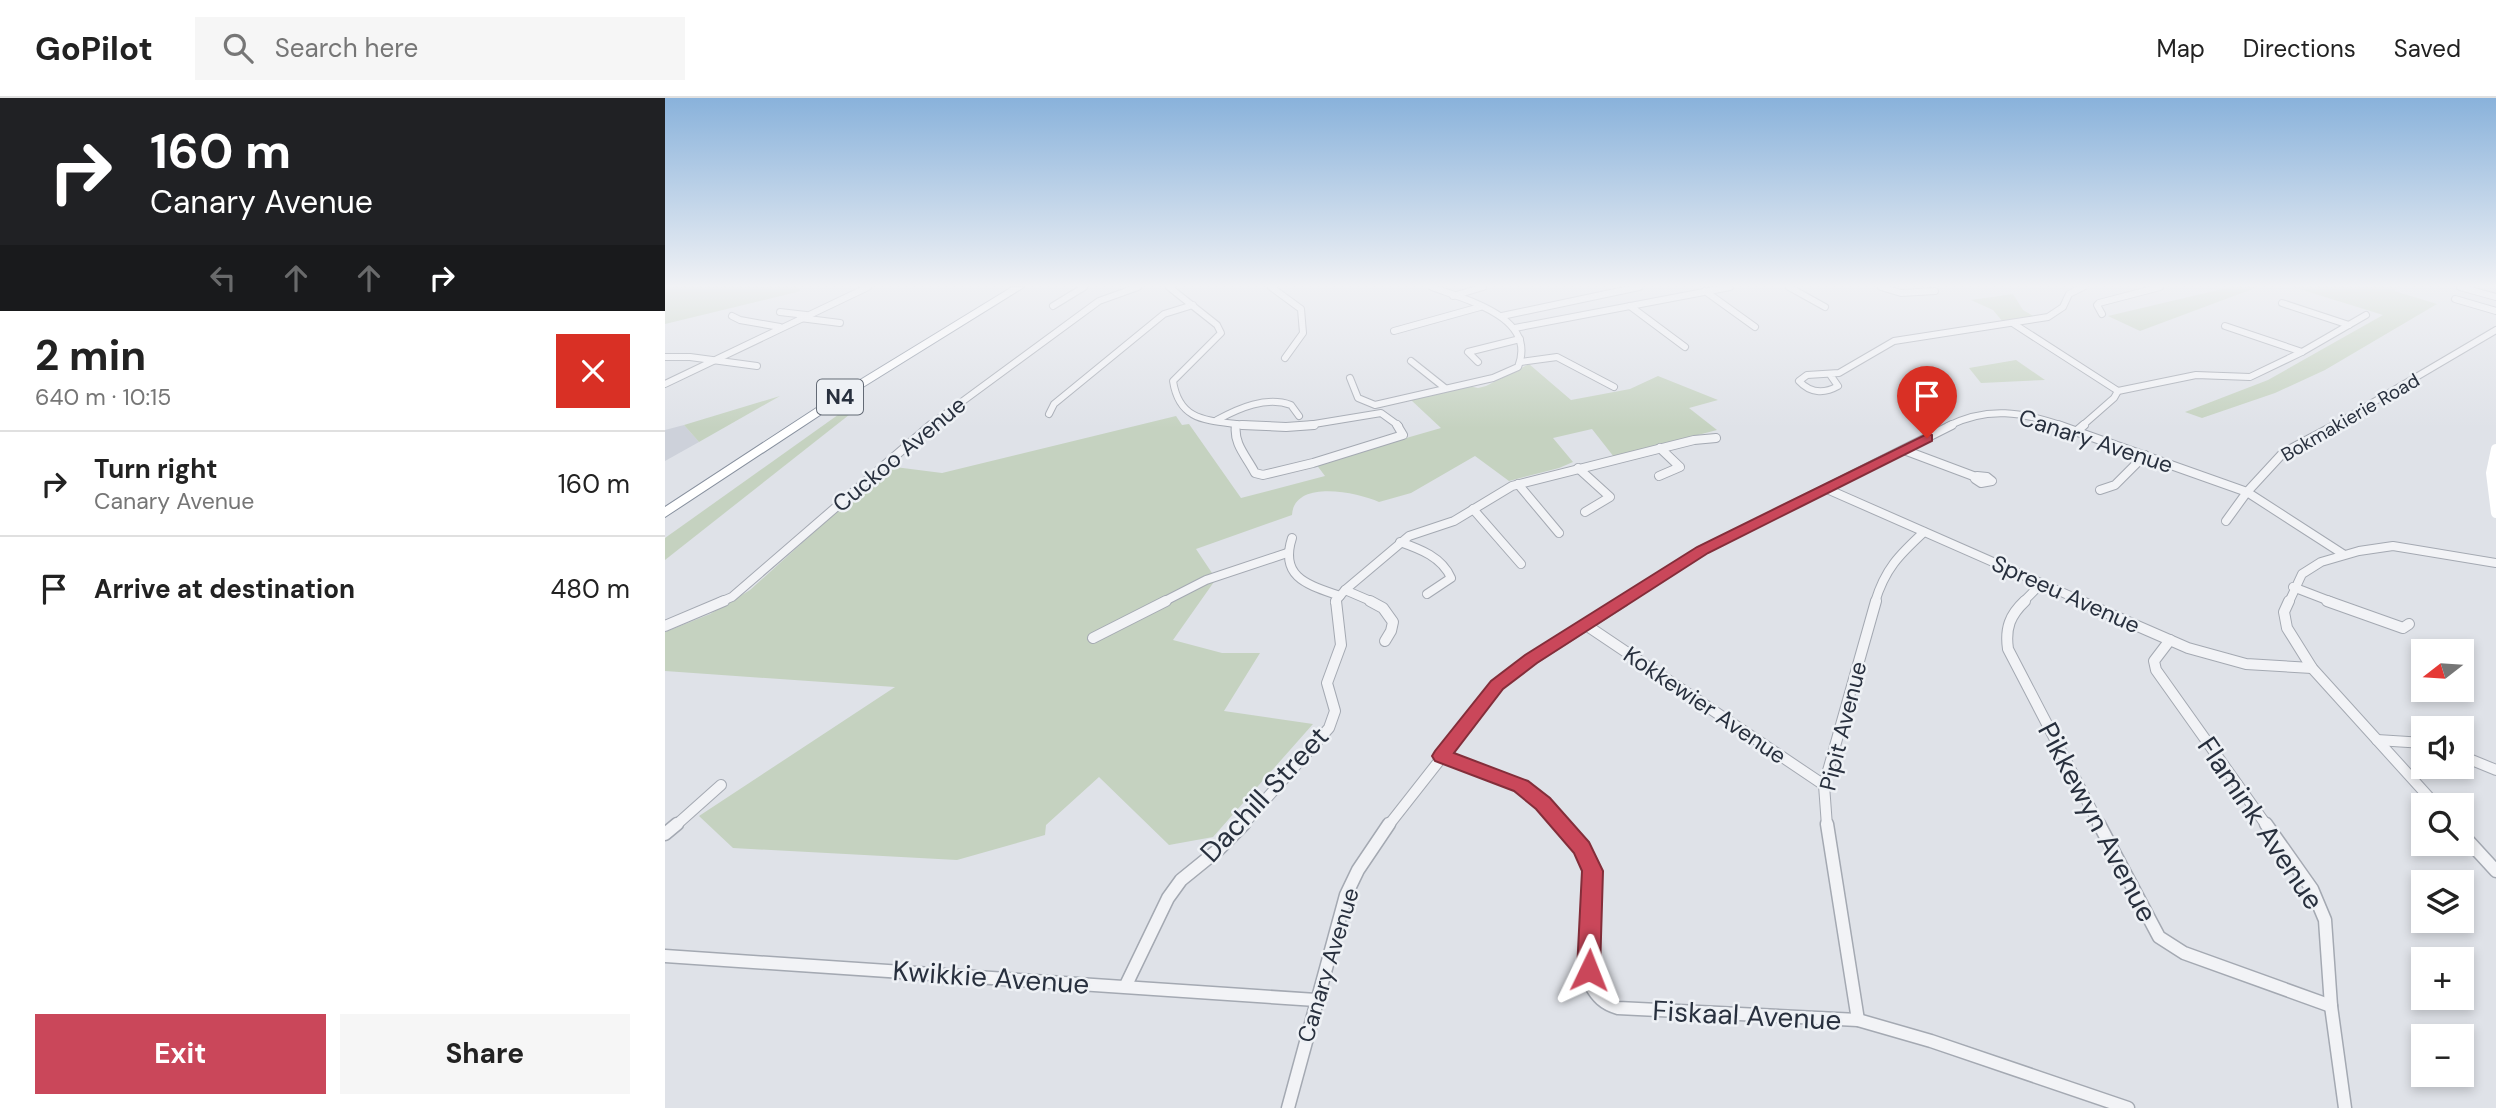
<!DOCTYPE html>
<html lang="en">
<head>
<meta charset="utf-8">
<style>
	:root { --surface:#fff; --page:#f6f6f6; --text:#222; --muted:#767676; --line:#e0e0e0; --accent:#ca475a }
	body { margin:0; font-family:"DM Sans",sans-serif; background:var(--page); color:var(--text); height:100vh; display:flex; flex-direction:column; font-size:26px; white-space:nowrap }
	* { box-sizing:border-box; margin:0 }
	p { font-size:23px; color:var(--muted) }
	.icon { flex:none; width:38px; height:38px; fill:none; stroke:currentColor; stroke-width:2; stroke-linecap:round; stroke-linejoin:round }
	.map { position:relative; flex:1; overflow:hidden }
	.details { display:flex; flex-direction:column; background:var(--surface); width:665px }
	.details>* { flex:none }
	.banner { background:#202124; color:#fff; overflow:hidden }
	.needle { width:46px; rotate:253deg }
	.buttons { position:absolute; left:1746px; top:541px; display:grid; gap:14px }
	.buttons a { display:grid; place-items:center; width:63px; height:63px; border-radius:0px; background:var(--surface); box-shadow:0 4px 10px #0003; font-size:35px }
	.pin { position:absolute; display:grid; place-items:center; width:60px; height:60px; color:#fff; margin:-72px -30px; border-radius:50% 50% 50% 0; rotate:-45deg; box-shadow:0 0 7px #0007 }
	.pin .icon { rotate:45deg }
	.me { position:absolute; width:77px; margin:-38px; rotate:2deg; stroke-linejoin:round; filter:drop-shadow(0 0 5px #0008) }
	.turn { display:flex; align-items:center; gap:24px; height:147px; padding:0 35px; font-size:32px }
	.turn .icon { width:91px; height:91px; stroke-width:2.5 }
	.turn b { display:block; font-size:49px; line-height:60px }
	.lanes { display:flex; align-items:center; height:66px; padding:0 35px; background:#0003; justify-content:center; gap:35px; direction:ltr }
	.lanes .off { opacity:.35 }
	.round { display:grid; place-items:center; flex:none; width:74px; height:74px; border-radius:0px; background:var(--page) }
	.summary { display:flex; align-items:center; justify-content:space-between; height:119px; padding:0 35px }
	h1 { font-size:42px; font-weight:700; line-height:52px }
	.cta { display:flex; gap:14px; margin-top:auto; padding:14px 35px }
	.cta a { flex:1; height:80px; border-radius:0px; background:var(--accent); color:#fff; font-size:28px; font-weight:700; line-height:80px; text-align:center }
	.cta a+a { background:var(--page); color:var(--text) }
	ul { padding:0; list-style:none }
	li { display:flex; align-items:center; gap:21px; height:105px; padding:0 35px; border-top:2px solid var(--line) }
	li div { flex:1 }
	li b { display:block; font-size:26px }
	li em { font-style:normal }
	header { display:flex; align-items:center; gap:42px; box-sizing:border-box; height:98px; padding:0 35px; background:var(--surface); border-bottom:2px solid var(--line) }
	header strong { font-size:33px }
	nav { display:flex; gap:38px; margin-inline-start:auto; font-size:24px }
	.search { width:490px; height:63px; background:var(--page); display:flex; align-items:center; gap:18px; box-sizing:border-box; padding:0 24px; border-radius:0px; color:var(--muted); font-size:26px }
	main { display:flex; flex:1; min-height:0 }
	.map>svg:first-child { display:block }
</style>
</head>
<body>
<header>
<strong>GoPilot</strong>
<div class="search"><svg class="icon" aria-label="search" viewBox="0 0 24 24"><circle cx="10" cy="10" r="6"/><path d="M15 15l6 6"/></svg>Search here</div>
<nav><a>Map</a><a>Directions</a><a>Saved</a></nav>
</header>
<main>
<section class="details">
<div class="banner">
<div class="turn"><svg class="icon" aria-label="right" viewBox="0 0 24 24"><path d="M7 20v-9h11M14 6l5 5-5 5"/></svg><div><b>160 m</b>Canary Avenue</div></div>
<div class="lanes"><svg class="icon off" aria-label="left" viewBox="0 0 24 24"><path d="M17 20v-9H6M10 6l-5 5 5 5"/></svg><svg class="icon off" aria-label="ahead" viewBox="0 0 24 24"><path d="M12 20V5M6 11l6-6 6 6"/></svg><svg class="icon off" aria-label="ahead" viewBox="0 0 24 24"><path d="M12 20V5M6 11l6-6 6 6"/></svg><svg class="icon" aria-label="right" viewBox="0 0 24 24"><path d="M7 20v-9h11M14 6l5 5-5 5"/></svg></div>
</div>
<div class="summary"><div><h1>2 min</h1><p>640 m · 10:15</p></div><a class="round" style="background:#d93025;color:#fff"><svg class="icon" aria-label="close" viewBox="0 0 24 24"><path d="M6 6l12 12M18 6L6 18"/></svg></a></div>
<ul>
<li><svg class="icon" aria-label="right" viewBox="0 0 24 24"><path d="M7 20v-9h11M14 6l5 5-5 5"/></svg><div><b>Turn right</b><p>Canary Avenue</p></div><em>160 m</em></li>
<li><svg class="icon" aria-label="arrive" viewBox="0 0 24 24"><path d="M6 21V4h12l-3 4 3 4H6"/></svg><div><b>Arrive at destination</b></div><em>480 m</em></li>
</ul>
<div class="cta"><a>Exit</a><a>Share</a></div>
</section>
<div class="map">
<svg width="1831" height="1010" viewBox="0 0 1831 1010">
	<rect width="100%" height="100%" fill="#dfe2e8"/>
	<polygon fill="#cdd1da" points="19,327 34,344 0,363 0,332"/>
	<g fill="#c5d2c0">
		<polygon points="0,189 133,189 136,193 0,226"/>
		<polygon points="1566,189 1593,189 1475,233 1443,218"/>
		<polygon points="1628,189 1735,189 1729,193 1772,206 1660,272 1610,295 1537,320 1520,314 1603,282 1718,217"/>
		<polygon points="1348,196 1358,212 1370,219 1338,224 1328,212 1306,202"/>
		<polygon points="1351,262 1380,282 1316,285 1304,270"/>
		<path d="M864 266 906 302 965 291 993 278 1053 302 1024 310 1052 332 949 359 927 331 888 340 908 364 894 370 844 383 810 358 746 395 714 404C692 394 629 381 627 417L531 451 551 481 508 542 557 555H595L559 613 648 626 548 739 504 747 434 679 381 727 380 737 292 762 68 750 34 718 230 589 0 573V534L45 516 85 492 222 368 277 375 511 318 517 327 524 326 576 400 660 378 651 366 776 330 746 302 803 288 813 290 821 288Z"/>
		<polygon points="115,298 34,344 19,327"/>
		<polygon points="189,313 0,462 0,440 177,314"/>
	</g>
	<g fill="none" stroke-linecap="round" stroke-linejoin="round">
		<defs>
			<g id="street-far3">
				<path d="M504 189 552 227 556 235 508 283C514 321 538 322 571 326"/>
				<polyline points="606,189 636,211 638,235 620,260"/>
				<polyline points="1124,189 1160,209"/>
				<polyline points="1216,189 1236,195 1270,193"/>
				<polyline points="1795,189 1831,199"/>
				<polyline points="1040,193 1090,229"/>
				<polyline points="788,198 818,189"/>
				<polyline points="1790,201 1831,213"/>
				<polyline points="1617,205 1684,227"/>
				<polyline points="388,208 419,189"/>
				<polyline points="965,208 1020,249"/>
				<polyline points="115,214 141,217"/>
				<polyline points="1437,216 1432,207 1434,205 1495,189"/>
				<polyline points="67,218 75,222 115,229"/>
				<polyline points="837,218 974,189"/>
				<polyline points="135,220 175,225"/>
				<polyline points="1349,226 1453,293 1449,300 1417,328"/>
				<polyline points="1560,228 1637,254"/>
				<polyline points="850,230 1065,189"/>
				<polyline points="729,233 815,209"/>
				<polyline points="0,259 25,259 92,268"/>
				<polyline points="746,263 780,290"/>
				<polyline points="813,264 803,254 855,241"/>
				<polyline points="856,264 892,259 949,289"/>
				<path d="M1166 278 1173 288C1159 296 1145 295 1134 283L1142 277 1174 275 1229 243 1383 219 1398 209 1404 196 1418 189"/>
				<path d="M685 280 693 300 710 307 828 280 853 269C873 219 801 202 767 189"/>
				<polyline points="0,286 203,189"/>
				<polyline points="1453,293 1531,277 1585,279 1637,254 1701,217"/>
				<polyline points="384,316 389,306 499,216 528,207"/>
				<path d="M552 322C574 310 601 298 626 307L634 318"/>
				<polyline points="571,326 597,328"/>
				<polyline points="264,328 434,203 473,189"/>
				<polyline points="637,328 716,315 734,328"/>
				<path d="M1283 328C1323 308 1357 314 1398 328"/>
				<polyline points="1668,328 1831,232"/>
			</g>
			<g id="street-far2">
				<path d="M571 327C568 346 582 359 590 375L598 377 648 365 738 337 732 327"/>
				<polyline points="577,327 621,329 649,327"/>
				<polyline points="1393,327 1582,394 1678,456"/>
				<polyline points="1412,333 1419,327"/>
				<polyline points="1239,352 1311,379"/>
				<polyline points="913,370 945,399 920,414"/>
				<polyline points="994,378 1015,369 995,350"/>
				<polygon points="1312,378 1322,379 1327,383 1316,385 1310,381"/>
				<polyline points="853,386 894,435"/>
				<polyline points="1162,391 1419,504"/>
				<polyline points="1435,392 1450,387 1480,357"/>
				<polyline points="808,411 856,466"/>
				<polyline points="1561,423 1582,394 1618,355 1671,327"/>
				<path d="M627 440C614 480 644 487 675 498"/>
				<path d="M735 444C755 451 777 459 786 480L762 496"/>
				<polyline points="1628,489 1667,504"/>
				<polyline points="680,492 708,504"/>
				<polyline points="55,504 67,499 266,327"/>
				<polyline points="498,504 541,482 622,455"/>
				<polyline points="670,504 680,492 744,438 789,423 847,388 1029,342 1051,340"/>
				<polyline points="956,504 1038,452 1287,327"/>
				<path d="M1210 504C1220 471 1234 457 1259 434"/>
				<polyline points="1358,504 1376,486"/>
				<polyline points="1624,504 1637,476 1656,464 1694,453 1728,448 1831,465"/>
			</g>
			<g id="street-far1">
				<polyline points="705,503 718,510 728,524 726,533 720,543"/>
				<path d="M1360 503C1345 517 1340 530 1343 551L1435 728"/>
				<polyline points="1415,503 1523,550 1581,566 1647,570"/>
				<polyline points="1624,503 1619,514 1622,530 1647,570 1771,707"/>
				<polyline points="1662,503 1738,530 1744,526"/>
				<polyline points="921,527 1159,687"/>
				<polyline points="0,528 59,503"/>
				<polyline points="428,540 501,503"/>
				<polyline points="1505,542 1489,563 1491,572 1602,728"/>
				<polyline points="1712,642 1759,645"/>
				<polyline points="777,658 856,688 878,706 897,728"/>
				<polyline points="1797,658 1831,672"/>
				<polyline points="10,728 56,687"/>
				<polyline points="577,728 664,630 670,613 662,585 676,547 671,503"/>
				<polyline points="723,728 840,579 959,503"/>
				<polyline points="1162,728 1159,687 1211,503"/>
			</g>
			<g id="street">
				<path d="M896 726 917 750 927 773 925 886C932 899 939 906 953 910L1193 922 1266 943 1463 1010"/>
				<polyline points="1162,726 1193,922"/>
				<polyline points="1434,726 1494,839 1519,855 1666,908"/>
				<polyline points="1601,726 1647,791 1660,822 1666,908 1680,1010"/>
				<polyline points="0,736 12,726"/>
				<polyline points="1797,736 1831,773"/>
				<polyline points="0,858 651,902"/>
				<polyline points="461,887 503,800 516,782 553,752 579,726"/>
				<polyline points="623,1010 681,797 693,772 724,726"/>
			</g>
			<polygon id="highway" points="347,189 359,189 190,294 0,419 0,409 182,290"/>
		</defs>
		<use href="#street-far3" stroke="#a4a9b2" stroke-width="8"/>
		<use href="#street-far2" stroke="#a4a9b2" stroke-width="10"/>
		<use href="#street-far1" stroke="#a4a9b2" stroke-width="12"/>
		<use href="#street" stroke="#a4a9b2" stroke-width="15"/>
		<use href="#highway" stroke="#87909e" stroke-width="2"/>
		<use href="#street-far3" stroke="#f2f3f6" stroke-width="6"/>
		<use href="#street-far2" stroke="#f2f3f6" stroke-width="8"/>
		<use href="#street-far1" stroke="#f2f3f6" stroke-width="10"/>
		<use href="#street" stroke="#f2f3f6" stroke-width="12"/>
		<polyline stroke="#fff" stroke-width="10" points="1831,351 1826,375 1831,415"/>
		<use href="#highway" fill="#fff" fill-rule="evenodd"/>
	</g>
	<linearGradient id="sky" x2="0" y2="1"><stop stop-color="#89b2db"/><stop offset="0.57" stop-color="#f1f2f5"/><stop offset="1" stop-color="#f1f2f5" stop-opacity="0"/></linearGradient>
	<rect width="1831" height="330" fill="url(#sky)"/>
	<polygon fill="#ca475a" stroke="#832e3a" stroke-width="2" points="1262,336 1267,337 1267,343 1043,455 872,565 838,591 789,655 863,683 885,700 924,744 938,773 935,872 932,879 924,882 916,879 912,872 917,773 909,755 871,711 849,693 770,663 767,658 770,653 826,583 860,557 1032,449"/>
	<g text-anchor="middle" stroke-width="5" stroke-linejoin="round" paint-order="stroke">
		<g font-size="19" fill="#28303e" stroke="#eef1f5">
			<text transform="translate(1685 319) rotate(-30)" y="7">Bokmakierie Road</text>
		</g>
		<rect fill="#eef1f5" stroke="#636a75" stroke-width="2" x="152" y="281.5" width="46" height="35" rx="5"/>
		<g font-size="21" font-weight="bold" fill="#28303e">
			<text x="175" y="306">N4</text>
		</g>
		<g font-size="23" fill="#28303e" stroke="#eef1f5">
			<text transform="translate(1431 343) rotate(18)" y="8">Canary Avenue</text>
			<text transform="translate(234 356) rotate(-40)" y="8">Cuckoo Avenue</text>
			<text transform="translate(1401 496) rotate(24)" y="8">Spreeu Avenue</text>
			<text transform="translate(1040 607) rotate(34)" y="8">Kokkewier Avenue</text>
			<text transform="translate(1178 628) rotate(-76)" y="8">Pipit Avenue</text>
			<text transform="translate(663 867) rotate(-73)" y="8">Canary Avenue</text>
		</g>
		<g font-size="28" fill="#28303e" stroke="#eef1f5">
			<text transform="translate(599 696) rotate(-47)" y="10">Dachill Street</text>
			<text transform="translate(1433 724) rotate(62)" y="10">Pikkewyn Avenue</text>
			<text transform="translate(1596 725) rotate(56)" y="10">Flamink Avenue</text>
			<text transform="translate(326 879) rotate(4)" y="10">Kwikkie Avenue</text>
			<text transform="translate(1082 917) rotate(3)" y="10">Fiskaal Avenue</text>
		</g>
	</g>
</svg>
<div class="buttons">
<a><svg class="needle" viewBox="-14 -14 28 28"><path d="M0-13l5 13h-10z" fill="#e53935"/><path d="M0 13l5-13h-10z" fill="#767676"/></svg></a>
<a><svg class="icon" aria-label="sound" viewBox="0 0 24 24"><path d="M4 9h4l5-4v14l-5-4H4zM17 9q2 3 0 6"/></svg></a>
<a><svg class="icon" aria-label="search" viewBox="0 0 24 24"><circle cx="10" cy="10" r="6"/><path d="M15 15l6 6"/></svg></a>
<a><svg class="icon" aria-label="layers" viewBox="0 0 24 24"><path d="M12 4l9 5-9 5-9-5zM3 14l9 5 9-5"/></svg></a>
<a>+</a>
<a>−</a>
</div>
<div class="pin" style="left:1262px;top:340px;background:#d93025"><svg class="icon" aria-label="arrive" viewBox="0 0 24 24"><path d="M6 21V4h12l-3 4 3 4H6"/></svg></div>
<svg class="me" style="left:924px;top:872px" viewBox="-20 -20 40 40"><path d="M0-17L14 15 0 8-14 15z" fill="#ca475a" stroke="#fff" stroke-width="4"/></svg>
</div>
</main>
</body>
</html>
